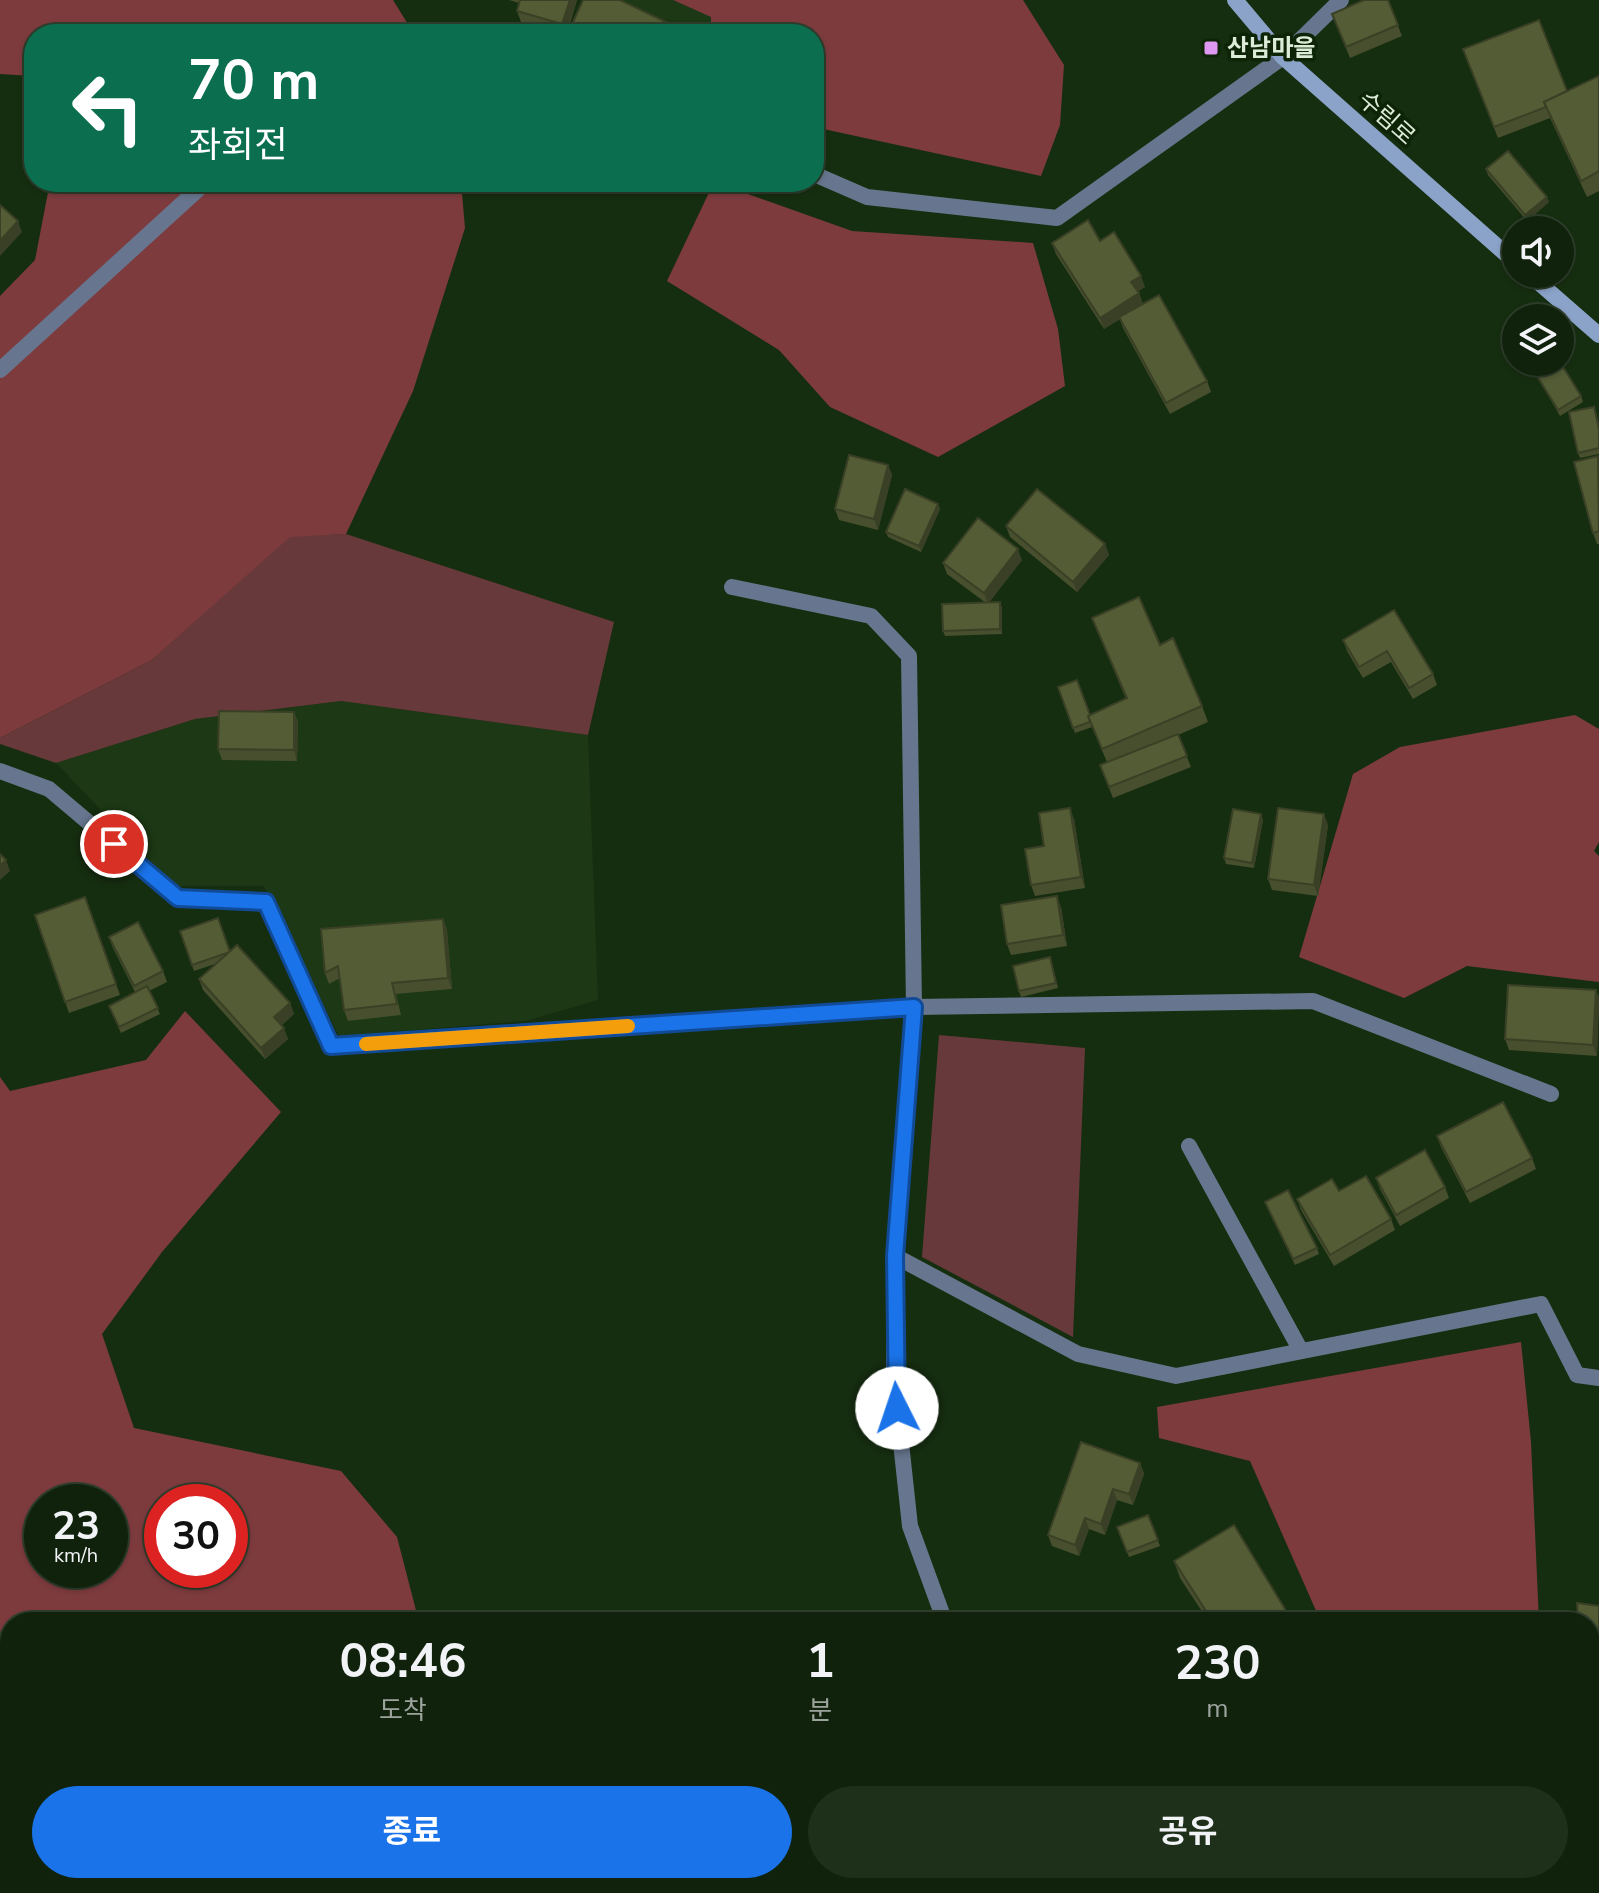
<!DOCTYPE html>
<html lang="ko">
<head>
<meta charset="utf-8">
<style>
	:root { --surface:#10220c; --page:#1e2f1a; --text:#f1f3f6; --muted:#9ca49d; --line:#303f2d; --accent:#1a73e8 }
	body { margin:0; font-family:"Nunito Sans","Noto Sans KR",sans-serif; background:var(--page); color:var(--text); height:100vh; display:flex; flex-direction:column; font-size:30px; white-space:nowrap }
	* { box-sizing:border-box; margin:0 }
	p { font-size:26px; color:var(--muted) }
	.icon { flex:none; width:44px; height:44px; fill:none; stroke:currentColor; stroke-width:2; stroke-linecap:round; stroke-linejoin:round }
	.map { position:relative; flex:1; overflow:hidden }
	.details { position:absolute; left:0px; top:1612px; width:1600px; height:282px; display:flex; flex-direction:column; background:var(--surface); border-radius:32px 32px 0 0; box-shadow:0 2px 6px #0004,0 0 0 2px var(--line) }
	.details>* { flex:none }
	.guide { position:absolute; left:24px; top:24px; width:800px; height:168px; border-radius:32px; box-shadow:0 2px 6px #0004,0 0 0 2px var(--line); background:#0b6e4f; color:#fff; overflow:hidden }
	.tools { position:absolute; left:1502px; top:216px; display:grid; gap:16px }
	.tools a { display:grid; place-items:center; width:72px; height:72px; border-radius:50%; background:var(--surface); box-shadow:0 2px 6px #0004,0 0 0 2px var(--line); font-size:40px }
	.speed { position:absolute; left:24px; top:1484px; display:flex; gap:16px; font-size:40px; font-weight:700; text-align:center }
	.speed>* { display:grid; place-content:center; width:104px; height:104px; border-radius:50%; background:var(--surface); box-shadow:0 2px 6px #0004,0 0 0 2px var(--line); line-height:1 }
	.speed small { font-size:20px; font-weight:400 }
	.speed .limit { border:12px solid #d22; background:#fff; color:#111 }
	.pin { position:absolute; display:grid; place-items:center; width:68px; height:68px; color:#fff; margin:-34px; border:4px solid #fff; border-radius:50%; box-shadow:0 2px 8px #0007 }
	.me { position:absolute; width:88px; margin:-44px; rotate:356deg; stroke-linejoin:round; filter:drop-shadow(0 0 6px #0008) }
	.turn { display:flex; align-items:center; gap:28px; height:168px; padding:0 32px; font-size:36px }
	.turn .icon { width:104px; height:104px; stroke-width:2.5 }
	.turn b { display:block; font-size:56px; line-height:68px }
	.eta { display:flex; justify-content:space-evenly; align-items:center; height:136px; text-align:center }
	.eta b { font-size:48px; font-weight:700; line-height:56px }
	.button { display:flex; gap:16px; margin-top:auto; padding:16px 32px }
	.button a { flex:1; height:92px; border-radius:48px; background:var(--accent); color:#fff; font-size:32px; font-weight:700; line-height:92px; text-align:center }
	.button a+a { background:var(--page); color:var(--text) }
	.map>svg:first-child { display:block }
</style>
</head>
<body>
<div class="map">
<svg width="1599" height="1893" viewBox="0 0 1599 1893">
	<rect width="100%" height="100%" fill="#162e10"/>
	<g fill="#1c3814">
		<polygon points="584,0 673,0 711,17 711,34 571,34"/>
		<polygon points="341,701 588,735 598,1000 526,1021 339,1036 264,886 174,886 56,763 195,719"/>
	</g>
	<g fill="#67393a">
		<polygon points="346,534 614,622 588,735 341,701 195,719 56,763 0,744 0,738 152,660 290,536"/>
		<polygon points="939,1035 1085,1048 1073,1337 922,1257"/>
	</g>
	<g fill="#7d3b3e" fill-rule="evenodd">
		<polygon points="0,0 393,0 414,34 34,34 34,79 33,76 0,74"/>
		<polygon points="673,0 1023,0 1064,65 1060,125 1041,176 814,127 814,34 711,34 711,17"/>
		<polygon points="50,182 461,182 465,228 413,391 346,534 290,537 152,660 0,738 0,296 35,260"/>
		<polygon points="714,182 852,231 1033,243 1058,329 1065,386 938,457 830,407 779,350 667,281"/>
		<polygon points="1575,715 1599,729 1599,842 1594,851 1599,856 1599,982 1467,966 1404,998 1299,957 1353,774 1400,747"/>
		<path d="M185 1011 281 1112 162 1252 102 1334 134 1428 341 1471 397 1537 419 1622H10V1812L0 1815V1077L10 1091 146 1060ZM110 1502V1570H42V1502ZM230 1502V1570H162V1502Z"/>
		<polygon points="1521,1342 1531,1442 1539,1622 1321,1622 1250,1461 1159,1438 1157,1407"/>
		<polygon points="0,1823 10,1838 10,1884 39,1884 44,1893 0,1893"/>
		<polygon points="162,1884 496,1884 494,1893 170,1893"/>
		<polygon points="1342,1884 1511,1884 1504,1893 1345,1893"/>
	</g>
	<g fill="none" stroke-linecap="round" stroke-linejoin="round">
		<g stroke="#67768e" stroke-width="16">
			<polyline points="1189,1146 1301,1351"/>
			<polyline points="895,1256 1078,1354 1176,1376 1541,1304 1577,1375 1599,1378"/>
		</g>
		<g stroke="#67768e" stroke-width="16">
			<polyline points="446,34 468,30 478,34"/>
			<polyline points="814,174 867,197 1057,218 1283,57 1341,0"/>
			<polyline points="0,370 206,182"/>
			<polyline points="732,587 871,616 909,656 914,1007 895,1256 894,1378 910,1526 945,1622"/>
			<polyline points="0,771 49,789 178,898 266,902 331,1046 914,1007 1313,1001 1551,1094"/>
			<polyline points="1040,1884 1042,1893"/>
		</g>
		<g stroke="#8ba3c9" stroke-width="16">
			<polyline points="1235,0 1283,57 1516,263"/>
			<polyline points="1529,274 1599,335"/>
		</g>
	</g>
	<g fill="#474f2e">
		<polygon points="509,0 577,0 567,34 562,34 521,22 517,11 519,3"/>
		<polygon points="1388,0 1402,36 1350,58 1332,14"/>
		<polygon points="1463,49 1567,91 1599,76 1599,191 1587,197 1550,118 1498,138"/>
		<polygon points="1486,169 1549,202 1527,221 1488,175"/>
		<polygon points="1100,241 1145,287 1138,291 1143,304 1207,381 1211,392 1170,414 1123,328 1120,319 1104,329 1056,254 1052,243"/>
		<polygon points="1537,376 1581,396 1583,402 1560,416"/>
		<polygon points="1596,412 1599,425 1599,454 1580,458 1578,453"/>
		<polygon points="1599,457 1599,544 1597,544 1593,533"/>
		<polygon points="888,465 892,475 878,530 839,520 835,509"/>
		<polygon points="938,504 940,509 921,552 888,537 886,532"/>
		<polygon points="1006,526 1105,544 1109,555 1077,592 1010,537"/>
		<polygon points="1022,560 989,602 1000,602 1002,608 1002,634 945,636 943,631 986,603 947,574 943,563"/>
		<polygon points="1394,610 1433,674 1437,685 1413,699 1391,662 1363,678 1347,651 1343,640"/>
		<polygon points="1092,618 1160,645 1202,706 1208,722 1178,735 1191,767 1113,798 1100,765 1107,762 1092,727 1075,733 1058,687 1090,715 1126,699"/>
		<polygon points="294,712 298,722 297,761 222,760 218,749"/>
		<polygon points="1261,814 1263,820 1254,868 1226,864 1224,858"/>
		<polygon points="1074,819 1085,888 1035,896 1031,885 1044,846"/>
		<polygon points="1328,825 1318,896 1272,890 1268,879"/>
		<polygon points="85,897 120,995 69,1013 35,915"/>
		<polygon points="1061,907 1067,946 1011,955 1007,944"/>
		<polygon points="443,919 447,930 452,989 396,994 401,1015 348,1021 344,1010 340,978 329,984 325,973"/>
		<polygon points="180,931 230,952 290,1003 294,1014 282,1025 288,1039 265,1059 203,990 199,979 218,963 194,971"/>
		<polygon points="109,937 163,971 167,982 149,991 160,1014 121,1033 111,1011 135,992 113,948"/>
		<polygon points="1052,963 1058,988 1021,997 1019,991"/>
		<polygon points="1596,990 1599,998 1597,1056 1509,1050 1505,1039"/>
		<polygon points="1437,1136 1532,1158 1536,1169 1470,1203 1441,1147"/>
		<polygon points="1376,1178 1445,1187 1449,1198 1400,1226 1380,1189"/>
		<polygon points="1339,1191 1391,1219 1395,1230 1334,1266 1301,1210 1297,1199"/>
		<polygon points="1265,1202 1317,1248 1319,1254 1295,1265"/>
		<polygon points="1140,1463 1144,1474 1133,1505 1117,1500 1105,1535 1089,1529 1079,1556 1052,1546 1048,1535"/>
		<polygon points="1148,1515 1160,1546 1129,1557 1117,1527"/>
		<polygon points="1174,1561 1288,1614 1291,1622 1209,1622 1180,1578"/>
		<polygon points="1599,1606 1599,1675 1590,1674 1590,1622"/>
	</g>
	<g fill="#3a4025">
		<polygon points="570,0 577,0 566,34 562,24"/>
		<polygon points="1547,197 1549,202 1527,221 1525,215"/>
		<polygon points="18,221 22,232 0,256 0,241"/>
		<polygon points="1141,276 1145,287 1135,293 1131,282"/>
		<polygon points="1139,293 1143,304 1104,329 1100,318"/>
		<polygon points="888,465 892,475 878,530 874,519"/>
		<polygon points="938,504 940,509 921,552 919,546"/>
		<polygon points="1105,544 1109,555 1077,592 1073,582"/>
		<polygon points="1018,549 1022,560 988,604 984,593"/>
		<polygon points="1000,602 1002,608 1002,634 1000,629"/>
		<polygon points="294,712 298,722 297,761 294,750"/>
		<polygon points="1070,808 1074,819 1085,888 1081,877"/>
		<polygon points="1261,814 1263,820 1254,868 1252,863"/>
		<polygon points="1324,814 1328,825 1318,896 1314,885"/>
		<polygon points="6,860 10,871 0,880 0,866"/>
		<polygon points="1057,896 1061,907 1067,946 1063,935"/>
		<polygon points="443,919 447,930 452,989 448,978"/>
		<polygon points="1596,990 1599,998 1597,1056 1593,1045"/>
		<polygon points="290,1003 294,1014 278,1028 274,1017"/>
		<polygon points="284,1028 288,1039 265,1059 261,1048"/>
		<polygon points="1140,1463 1144,1474 1133,1505 1129,1494"/>
		<polygon points="1113,1489 1117,1500 1105,1535 1101,1524"/>
		<polygon points="1085,1518 1089,1529 1079,1556 1075,1545"/>
		<polygon points="1286,1884 1288,1884 1289,1893 1287,1893"/>
	</g>
	<g fill="#535c35" stroke="#3a4025" stroke-width="2">
		<polygon points="520,0 570,0 562,24 517,11"/>
		<polygon points="583,0 620,0 691,34 570,34 568,33"/>
		<polygon points="1364,0 1388,0 1398,25 1346,47 1332,14"/>
		<polygon points="1539,20 1567,91 1544,102 1546,107 1494,127 1463,49"/>
		<polygon points="1599,76 1599,171 1581,181 1544,102"/>
		<polygon points="1508,151 1547,197 1525,215 1486,169"/>
		<polygon points="0,205 18,221 0,241"/>
		<polygon points="1088,220 1100,241 1114,232 1141,276 1131,282 1139,293 1100,318 1052,243"/>
		<polygon points="1159,295 1207,381 1166,403 1119,317"/>
		<polygon points="1560,362 1581,396 1558,410 1537,376"/>
		<polygon points="1594,407 1599,429 1599,448 1578,453 1569,412"/>
		<polygon points="849,455 888,465 874,519 835,509"/>
		<polygon points="1598,456 1599,531 1593,533 1574,462"/>
		<polygon points="905,489 938,504 919,546 886,532"/>
		<polygon points="1037,489 1105,544 1073,582 1006,526"/>
		<polygon points="978,518 1018,549 984,593 943,563"/>
		<polygon points="1139,597 1160,645 1173,638 1202,706 1102,749 1088,716 1127,698 1092,618"/>
		<polygon points="1000,602 1000,629 943,631 942,604"/>
		<polygon points="1394,610 1433,674 1409,688 1387,651 1359,667 1343,640"/>
		<polygon points="1077,680 1090,715 1088,716 1090,722 1073,728 1058,687"/>
		<polygon points="219,711 294,712 294,750 218,749"/>
		<polygon points="1178,734 1187,756 1109,787 1100,765"/>
		<polygon points="1070,808 1081,877 1031,885 1025,849 1044,846 1039,813"/>
		<polygon points="1278,808 1324,814 1314,885 1268,879"/>
		<polygon points="1233,809 1261,814 1252,863 1224,858"/>
		<polygon points="0,854 6,860 0,866"/>
		<polygon points="1057,896 1063,935 1007,944 1001,905"/>
		<polygon points="85,897 116,984 65,1002 35,915"/>
		<polygon points="218,918 230,952 192,965 180,931"/>
		<polygon points="443,919 448,978 392,983 397,1004 344,1010 338,966 325,973 321,929"/>
		<polygon points="138,922 163,971 134,986 109,937"/>
		<polygon points="237,945 290,1003 274,1017 284,1028 261,1048 199,979"/>
		<polygon points="1050,957 1056,983 1019,991 1013,966"/>
		<polygon points="1508,985 1596,990 1593,1045 1505,1039"/>
		<polygon points="147,986 158,1008 119,1027 109,1006"/>
		<polygon points="1503,1102 1532,1158 1466,1192 1437,1136"/>
		<polygon points="1425,1150 1445,1187 1396,1215 1376,1178"/>
		<polygon points="1366,1176 1391,1219 1330,1255 1297,1199 1332,1179 1339,1191"/>
		<polygon points="1288,1190 1317,1248 1293,1259 1265,1202"/>
		<polygon points="1081,1442 1140,1463 1129,1494 1113,1489 1101,1524 1085,1518 1075,1545 1048,1535"/>
		<polygon points="1148,1515 1158,1540 1127,1552 1117,1527"/>
		<polygon points="1234,1525 1288,1614 1275,1622 1213,1622 1174,1561"/>
		<polygon points="1577,1603 1599,1606 1599,1660 1590,1659 1590,1622 1578,1622"/>
		<polygon points="1228,1884 1286,1884 1287,1893 1229,1893"/>
	</g>
	<g fill="none" stroke-linecap="round" stroke-linejoin="round">
		<defs>
			<polyline id="route" points="114,844 178,898 266,902 331,1046 914,1007 895,1256 897,1408"/>
		</defs>
		<use href="#route" stroke="#114b97" stroke-width="20"/>
		<use href="#route" stroke="#1a73e8" stroke-width="14"/>
		<polyline stroke="#f59e0b" stroke-width="14" points="366,1044 628,1026"/>
	</g>
	<rect fill="#df98f1" stroke="#0d2406" stroke-width="3" x="1203" y="40" width="16" height="16" rx="4"/>
	<g text-anchor="middle" stroke-width="7" stroke-linejoin="round" paint-order="stroke">
		<g font-size="24" font-weight="bold" fill="#ddecd9" stroke="#0d2406" text-anchor="start">
			<text x="1227" y="56">산남마을</text>
		</g>
		<g font-size="24" fill="#ddecd9" stroke="#0d2406">
			<text transform="translate(1387 118) rotate(42)" y="8">수림로</text>
		</g>
	</g>
</svg>
<div class="tools">
<a><svg class="icon" aria-label="sound" viewBox="0 0 24 24"><path d="M4 9h4l5-4v14l-5-4H4zM17 9q2 3 0 6"/></svg></a>
<a><svg class="icon" aria-label="layers" viewBox="0 0 24 24"><path d="M12 4l9 5-9 5-9-5zM3 14l9 5 9-5"/></svg></a>
</div>
<div class="speed"><div>23<small>km/h</small></div><div class="limit">30</div></div>
<div class="pin" style="left:114px;top:844px;background:#d93025"><svg class="icon" aria-label="arrive" viewBox="0 0 24 24"><path d="M6 21V4h12l-3 4 3 4H6"/></svg></div>
<svg class="me" style="left:897px;top:1408px" viewBox="-20 -20 40 40"><circle r="19" fill="#fff"/><path d="M0-13L10 11 0 6-10 11z" fill="#1a73e8"/></svg>
<div class="guide">
<div class="turn"><svg class="icon" aria-label="left" viewBox="0 0 24 24"><path d="M17 20v-9H6M10 6l-5 5 5 5"/></svg><div><b>70 m</b>좌회전</div></div>
</div>
<section class="details">
<div class="eta">
<div><b>08:46</b><p>도착</p></div>
<div><b>1</b><p>분</p></div>
<div><b>230</b><p>m</p></div>
</div>
<div class="button"><a>종료</a><a>공유</a></div>
</section>
</div>
</body>
</html>
